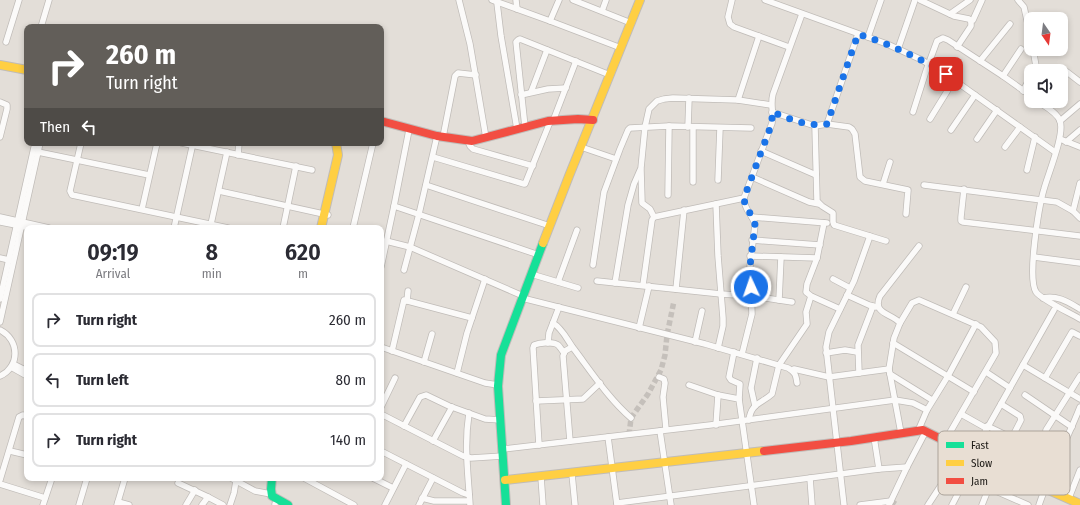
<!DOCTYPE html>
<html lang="en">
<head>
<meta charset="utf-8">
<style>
	:root { --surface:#fff; --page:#f2f2f3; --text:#2b2b33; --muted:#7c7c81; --line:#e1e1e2 }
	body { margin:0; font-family:"Fira Sans Condensed",sans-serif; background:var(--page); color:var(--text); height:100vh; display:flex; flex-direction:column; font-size:15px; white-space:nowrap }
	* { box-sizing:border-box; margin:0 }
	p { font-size:13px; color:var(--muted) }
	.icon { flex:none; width:22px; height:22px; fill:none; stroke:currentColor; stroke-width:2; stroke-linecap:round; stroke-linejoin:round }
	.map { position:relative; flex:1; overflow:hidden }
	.side { position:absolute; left:24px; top:225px; width:360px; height:256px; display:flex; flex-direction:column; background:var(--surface); border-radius:8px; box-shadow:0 2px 6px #0003 }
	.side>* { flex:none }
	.guide { position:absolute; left:24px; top:24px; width:360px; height:122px; border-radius:8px; box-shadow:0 2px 6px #0003; background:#625e59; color:#fff; overflow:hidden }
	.needle { width:26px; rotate:166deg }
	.fabs { position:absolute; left:1024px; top:12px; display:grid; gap:8px }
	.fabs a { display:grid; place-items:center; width:44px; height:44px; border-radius:8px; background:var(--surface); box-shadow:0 2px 6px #0003; font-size:20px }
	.pin { position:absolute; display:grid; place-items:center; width:34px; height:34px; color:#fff; margin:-17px; border-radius:8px; box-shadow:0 2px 6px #0006 }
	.me { position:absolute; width:44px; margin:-22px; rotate:357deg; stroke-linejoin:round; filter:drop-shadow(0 0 3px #0008) }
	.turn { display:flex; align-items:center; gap:14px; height:84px; padding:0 16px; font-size:18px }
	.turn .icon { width:52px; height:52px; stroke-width:2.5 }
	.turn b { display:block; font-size:28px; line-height:34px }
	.then { display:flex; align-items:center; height:38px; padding:0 16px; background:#0003; gap:8px; font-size:15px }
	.eta { display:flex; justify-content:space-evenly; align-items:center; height:68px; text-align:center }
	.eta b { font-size:24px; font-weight:600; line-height:28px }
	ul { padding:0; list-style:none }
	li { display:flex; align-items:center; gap:12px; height:54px; margin:0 8px 6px; padding:0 8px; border:2px solid var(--line); border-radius:8px }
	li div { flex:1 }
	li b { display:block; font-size:15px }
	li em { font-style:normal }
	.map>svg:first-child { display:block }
</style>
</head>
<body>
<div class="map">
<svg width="1080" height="505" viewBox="0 0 1080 505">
	<rect width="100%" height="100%" fill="#e3ded8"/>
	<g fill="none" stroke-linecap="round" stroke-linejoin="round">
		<g stroke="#c5c0bb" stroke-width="5.5" stroke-dasharray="5.5 3" stroke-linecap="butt">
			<polyline points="629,435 631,418 648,394 661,370 665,355 667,335 674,301"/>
			<polyline points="891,501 897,505"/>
		</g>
		<defs>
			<g id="street">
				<polyline points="459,0 470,44 486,138"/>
				<polyline points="492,0 550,21 621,48"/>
				<polyline points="516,0 517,9"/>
				<polyline points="573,0 631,23"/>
				<polyline points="732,0 728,17 730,24 734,27 789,47"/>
				<polyline points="765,0 887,44 922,60 954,80 1055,152"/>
				<polyline points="920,0 954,16 969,19 971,22 971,26 957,47"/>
				<polyline points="1018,0 1024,7 1031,38"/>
				<polyline points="497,3 501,36 517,129"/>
				<polyline points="602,11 606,0"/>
				<polyline points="950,14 970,0"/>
				<polyline points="973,20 982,0"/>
				<polyline points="550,21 559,0"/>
				<polyline points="41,27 49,0"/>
				<polyline points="868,37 881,0"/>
				<polyline points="6,42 19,0"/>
				<polyline points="898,49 915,0"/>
				<polyline points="1033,49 1036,66 1034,71"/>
				<polyline points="980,61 1010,24"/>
				<polyline points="1003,76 1021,49"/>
				<polyline points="1061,81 1067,72 1080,82"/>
				<polyline points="1023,91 1031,76"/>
				<polyline points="531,92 547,50"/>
				<polyline points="521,95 548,89 566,88"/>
				<polyline points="738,100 759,36"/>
				<path d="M1037 101C1044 106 1057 112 1060 121 1065 134 1048 174 1044 189 1039 206 1027 278 1036 292 1042 300 1070 313 1080 319"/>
				<polyline points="0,102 7,105 7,109 0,137"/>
				<polyline points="772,112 815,126 827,124 849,127 852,129 855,134 860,177 865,181 908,190 906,214"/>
				<polyline points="913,112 926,71 937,41 943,38 948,40 1003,76 1031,96"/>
				<polyline points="930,119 954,80"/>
				<polyline points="553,121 576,61"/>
				<polyline points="1060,121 1080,104"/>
				<polyline points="827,124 858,34"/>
				<polyline points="815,126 817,201 822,206 833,213 833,222 834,225 886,241"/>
				<polyline points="525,127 516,42 518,40 520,39 610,75"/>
				<polyline points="688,127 689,98"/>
				<polyline points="693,127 693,182"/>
				<polyline points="951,130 975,95"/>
				<polyline points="443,137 455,76 458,73 476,75"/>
				<polyline points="977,139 997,110"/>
				<polyline points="1060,139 1080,147"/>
				<polyline points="468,141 470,146 473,149 533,166"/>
				<polyline points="1066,142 1080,130"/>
				<polyline points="81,143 70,191 72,195 228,228"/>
				<polyline points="182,143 312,170"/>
				<polyline points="581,147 616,159"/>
				<polyline points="1005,147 1020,127"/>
				<polyline points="761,151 816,175"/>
				<polyline points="38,152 149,175"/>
				<polyline points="238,155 239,143"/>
				<polyline points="433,157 524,184 525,184 550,122"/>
				<polyline points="641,170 642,203 650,209 654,217"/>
				<polyline points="1027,170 1035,137"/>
				<polyline points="752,177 809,202 819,204"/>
				<polyline points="718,180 720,128"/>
				<polyline points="883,184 890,162"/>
				<polyline points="426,185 550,226"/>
				<polyline points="924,185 1057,202 1073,211 1080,218"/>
				<polyline points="964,189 961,217 961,221 963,222 1080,236"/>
				<polyline points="219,191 328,215"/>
				<polyline points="668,195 669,126"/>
				<polyline points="716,204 718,256 723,318 723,326 718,348"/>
				<polyline points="394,206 409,130"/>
				<polyline points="142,209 157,143"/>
				<polyline points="1073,211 1080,183"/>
				<polyline points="0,217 49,228"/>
				<polyline points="752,217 827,223"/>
				<polyline points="0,222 31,228"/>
				<polyline points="824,223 817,258 807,284 806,292 811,296 840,309"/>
				<polyline points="211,224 227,152"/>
				<polyline points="174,228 193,143"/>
				<polyline points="283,228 296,166"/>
				<polyline points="353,228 373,143"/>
				<polyline points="752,240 820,245"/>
				<polyline points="386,241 410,247 523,296"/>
				<polyline points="750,256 817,258"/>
				<polyline points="1034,257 1080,263"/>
				<polyline points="0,258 9,260"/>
				<polyline points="593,265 604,192 620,149 628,130 630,128 669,126 751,128"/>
				<polyline points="381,267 394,206 539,255"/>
				<polyline points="404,270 419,214 437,136"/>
				<polyline points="531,274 578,288"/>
				<polyline points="833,279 850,288"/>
				<polyline points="597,281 721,294 752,296 792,302"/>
				<polyline points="558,282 577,230"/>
				<polyline points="615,283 628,205 634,184 641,168 645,127 649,109 657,101 664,99 673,98 738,100 771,105"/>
				<polyline points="643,285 652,220 654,217 744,198"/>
				<polyline points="676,289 684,210"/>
				<polyline points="847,295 869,305 876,307"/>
				<path d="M522 298 705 344 788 368C795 372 796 375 797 383"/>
				<path d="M1043 298C1058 295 1068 302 1080 309"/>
				<polyline points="0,299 35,143"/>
				<polyline points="779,300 781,257"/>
				<polyline points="407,301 408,291"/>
				<polyline points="953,314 966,287"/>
				<polyline points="0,322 40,143"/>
				<path d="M553 323C563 329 567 340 574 349 592 373 609 399 631 418"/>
				<polyline points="900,323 912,303 919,300 981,327 995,342 996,353 945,441"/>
				<polyline points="639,328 649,286"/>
				<path d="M0 330C20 340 20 367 0 376"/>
				<polyline points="695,342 702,311"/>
				<polyline points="548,343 549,333 559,307"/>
				<polyline points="893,343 974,392"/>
				<polyline points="381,347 485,383 498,385"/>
				<polyline points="392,351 404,300 472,318"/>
				<polyline points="734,352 729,377 731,380 740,384 739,399"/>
				<polyline points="826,353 845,350 857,352"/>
				<path d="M742 354 752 314 750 266 755 225C753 214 744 211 744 198L772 123C774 112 770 105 773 94L802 14"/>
				<polyline points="424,362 432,334"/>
				<polyline points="13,364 27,371"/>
				<polyline points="1023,365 1080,399"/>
				<polyline points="11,367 27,376"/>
				<polyline points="794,369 829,377 889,369"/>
				<polyline points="986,372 1010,388"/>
				<polyline points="457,373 467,333 485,279"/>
				<polyline points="859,373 858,345 873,306"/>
				<polyline points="890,374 932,400"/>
				<polyline points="659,377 664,379 665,383 663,397 666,429"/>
				<polyline points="1045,378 1072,332 1080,336"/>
				<polyline points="689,385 718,395 739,399 754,505"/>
				<polyline points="1025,395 1072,427"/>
				<polyline points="536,401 583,399 600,383"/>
				<polyline points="755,406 751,388 757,358"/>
				<polyline points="381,407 395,378"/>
				<path d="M469 413C464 446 468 472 470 505"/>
				<polyline points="381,414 463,456 471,458 503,456"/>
				<polyline points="961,414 986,428"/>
				<path d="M749 420C751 403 761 404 772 394L779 365 807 324 806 312 811 296"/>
				<polyline points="716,425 718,395"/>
				<polyline points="404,426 420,397 426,395 449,406 485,419 501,420"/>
				<polyline points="987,426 1012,438"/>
				<polyline points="660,431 671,505"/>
				<polyline points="918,431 927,410 948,376 976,324"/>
				<path d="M901 433 889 369 894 338 900 323C891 313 872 314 880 296L919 246"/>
				<polyline points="608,437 617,505"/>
				<polyline points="1045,438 1046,430 1080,376"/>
				<polyline points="433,441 452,407"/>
				<polyline points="570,441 563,356 565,351 572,347"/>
				<path d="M539 445 533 348 534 345C539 343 553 341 558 345 560 347 562 350 564 353"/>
				<polyline points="503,449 710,425 895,400 913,403 927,410"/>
				<polyline points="10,451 27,455"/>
				<polyline points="381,451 463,493 469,495"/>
				<polyline points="972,455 1054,310"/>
				<polyline points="943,465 966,478"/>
				<polyline points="879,469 907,467"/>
				<polyline points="572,474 575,505"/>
				<polyline points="541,477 543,505"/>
				<polyline points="231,478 255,491 271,494"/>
				<polyline points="304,478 354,505"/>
				<polyline points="373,478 393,488"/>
				<polyline points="810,478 812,505"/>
				<polyline points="1025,479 1044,439 1047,439 1062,451"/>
				<polyline points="0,480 19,417 23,415 27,417"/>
				<polyline points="178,483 208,497"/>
				<polyline points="0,484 45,498"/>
				<polyline points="989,488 1028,505"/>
				<polyline points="422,498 434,501 469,501"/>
				<polyline points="1069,498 1080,470"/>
				<polyline points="118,502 129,505"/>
				<polyline points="617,503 879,469 874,437"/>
				<polyline points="43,505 52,478"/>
				<polyline points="79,505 87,478"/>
				<polyline points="117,505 125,478"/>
				<polyline points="186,505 195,490"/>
				<polyline points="202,505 208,497 223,505"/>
				<polyline points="230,505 234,493 236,481"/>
				<polyline points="275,505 275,504"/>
				<polyline points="385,505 406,464"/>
				<polyline points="419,505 433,478"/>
				<polyline points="844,505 826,347 829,332 854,281 870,236"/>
				<polyline points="860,505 891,501"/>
				<polyline points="889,505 907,467 926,431"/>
				<polyline points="928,505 951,470"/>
				<polyline points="952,505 977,457"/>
				<polyline points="982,505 997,467 1021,420 1020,416 1001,404"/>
				<path d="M1039 505C1050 472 1067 440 1080 407"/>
			</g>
			<g id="fast">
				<polyline points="272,478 271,489 272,496 288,505"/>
				<polyline points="506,505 498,386 501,355 543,243"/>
			</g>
			<g id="slow">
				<polyline points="0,65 27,70"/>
				<polyline points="321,228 338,155 336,143"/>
				<polyline points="543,243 569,176 640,0"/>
				<polyline points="945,441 988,463 1080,504"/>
				<polyline points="505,480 764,451"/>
			</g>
			<g id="jam">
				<polyline points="381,121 437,136 472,141 548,121 578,119 593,120"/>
				<polyline points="764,451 851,441 923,430 945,441"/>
			</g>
		</defs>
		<use href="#street" stroke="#c0bcb8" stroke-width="7"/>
		<use href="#fast" stroke="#c0bcb8" stroke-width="10"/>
		<use href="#slow" stroke="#c0bcb8" stroke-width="10"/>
		<use href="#jam" stroke="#c0bcb8" stroke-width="10"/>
		<use href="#street" stroke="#fbfaf9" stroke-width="5.5"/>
		<use href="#fast" stroke="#16e098" stroke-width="8"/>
		<use href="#slow" stroke="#ffcf43" stroke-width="8"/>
		<use href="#jam" stroke="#f24e42" stroke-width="8"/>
	</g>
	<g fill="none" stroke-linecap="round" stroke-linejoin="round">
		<path stroke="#1a73e8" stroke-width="7" stroke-dasharray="0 12.6" d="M751 287 750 266 755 225C753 214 745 210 744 198L772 123V112C790 119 808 127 827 124L858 34C889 44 918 57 946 74"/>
	</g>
	<rect x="938" y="431" width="132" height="64" rx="6" fill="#e8ded3" stroke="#aba39a" stroke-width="1"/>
	<rect x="946" y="442" width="18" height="6" fill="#16e098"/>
	<rect x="946" y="460" width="18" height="6" fill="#ffcf43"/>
	<rect x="946" y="478" width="18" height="6" fill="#f24e42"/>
	<g font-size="11" fill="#1c1915">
		<text x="971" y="449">Fast</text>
		<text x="971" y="467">Slow</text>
		<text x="971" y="485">Jam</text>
	</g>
</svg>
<div class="fabs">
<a><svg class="needle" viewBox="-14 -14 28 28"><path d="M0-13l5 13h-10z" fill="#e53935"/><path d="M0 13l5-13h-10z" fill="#7c7c81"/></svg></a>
<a><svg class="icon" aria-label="sound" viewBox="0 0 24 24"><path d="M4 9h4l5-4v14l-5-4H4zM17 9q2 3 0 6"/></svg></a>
</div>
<div class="pin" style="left:946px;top:74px;background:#d93025"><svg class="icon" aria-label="arrive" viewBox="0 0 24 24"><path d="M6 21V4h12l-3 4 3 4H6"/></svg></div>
<svg class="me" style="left:751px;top:287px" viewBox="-20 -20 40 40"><circle r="17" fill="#1a73e8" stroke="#fff" stroke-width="3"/><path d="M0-11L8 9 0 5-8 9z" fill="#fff"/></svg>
<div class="guide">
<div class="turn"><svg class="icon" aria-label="right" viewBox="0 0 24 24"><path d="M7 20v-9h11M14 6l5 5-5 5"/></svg><div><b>260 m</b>Turn right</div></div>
<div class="then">Then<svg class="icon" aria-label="left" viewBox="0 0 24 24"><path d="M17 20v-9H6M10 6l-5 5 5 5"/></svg></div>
</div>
<section class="side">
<div class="eta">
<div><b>09:19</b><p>Arrival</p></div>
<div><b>8</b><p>min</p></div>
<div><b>620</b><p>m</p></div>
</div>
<ul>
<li><svg class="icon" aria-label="right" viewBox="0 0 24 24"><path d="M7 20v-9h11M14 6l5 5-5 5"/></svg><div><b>Turn right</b></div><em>260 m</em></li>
<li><svg class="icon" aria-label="left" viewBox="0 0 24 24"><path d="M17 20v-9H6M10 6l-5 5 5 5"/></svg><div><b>Turn left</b></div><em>80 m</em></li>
<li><svg class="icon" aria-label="right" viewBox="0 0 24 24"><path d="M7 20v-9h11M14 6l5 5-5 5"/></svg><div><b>Turn right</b></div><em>140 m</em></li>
</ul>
</section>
</div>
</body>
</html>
